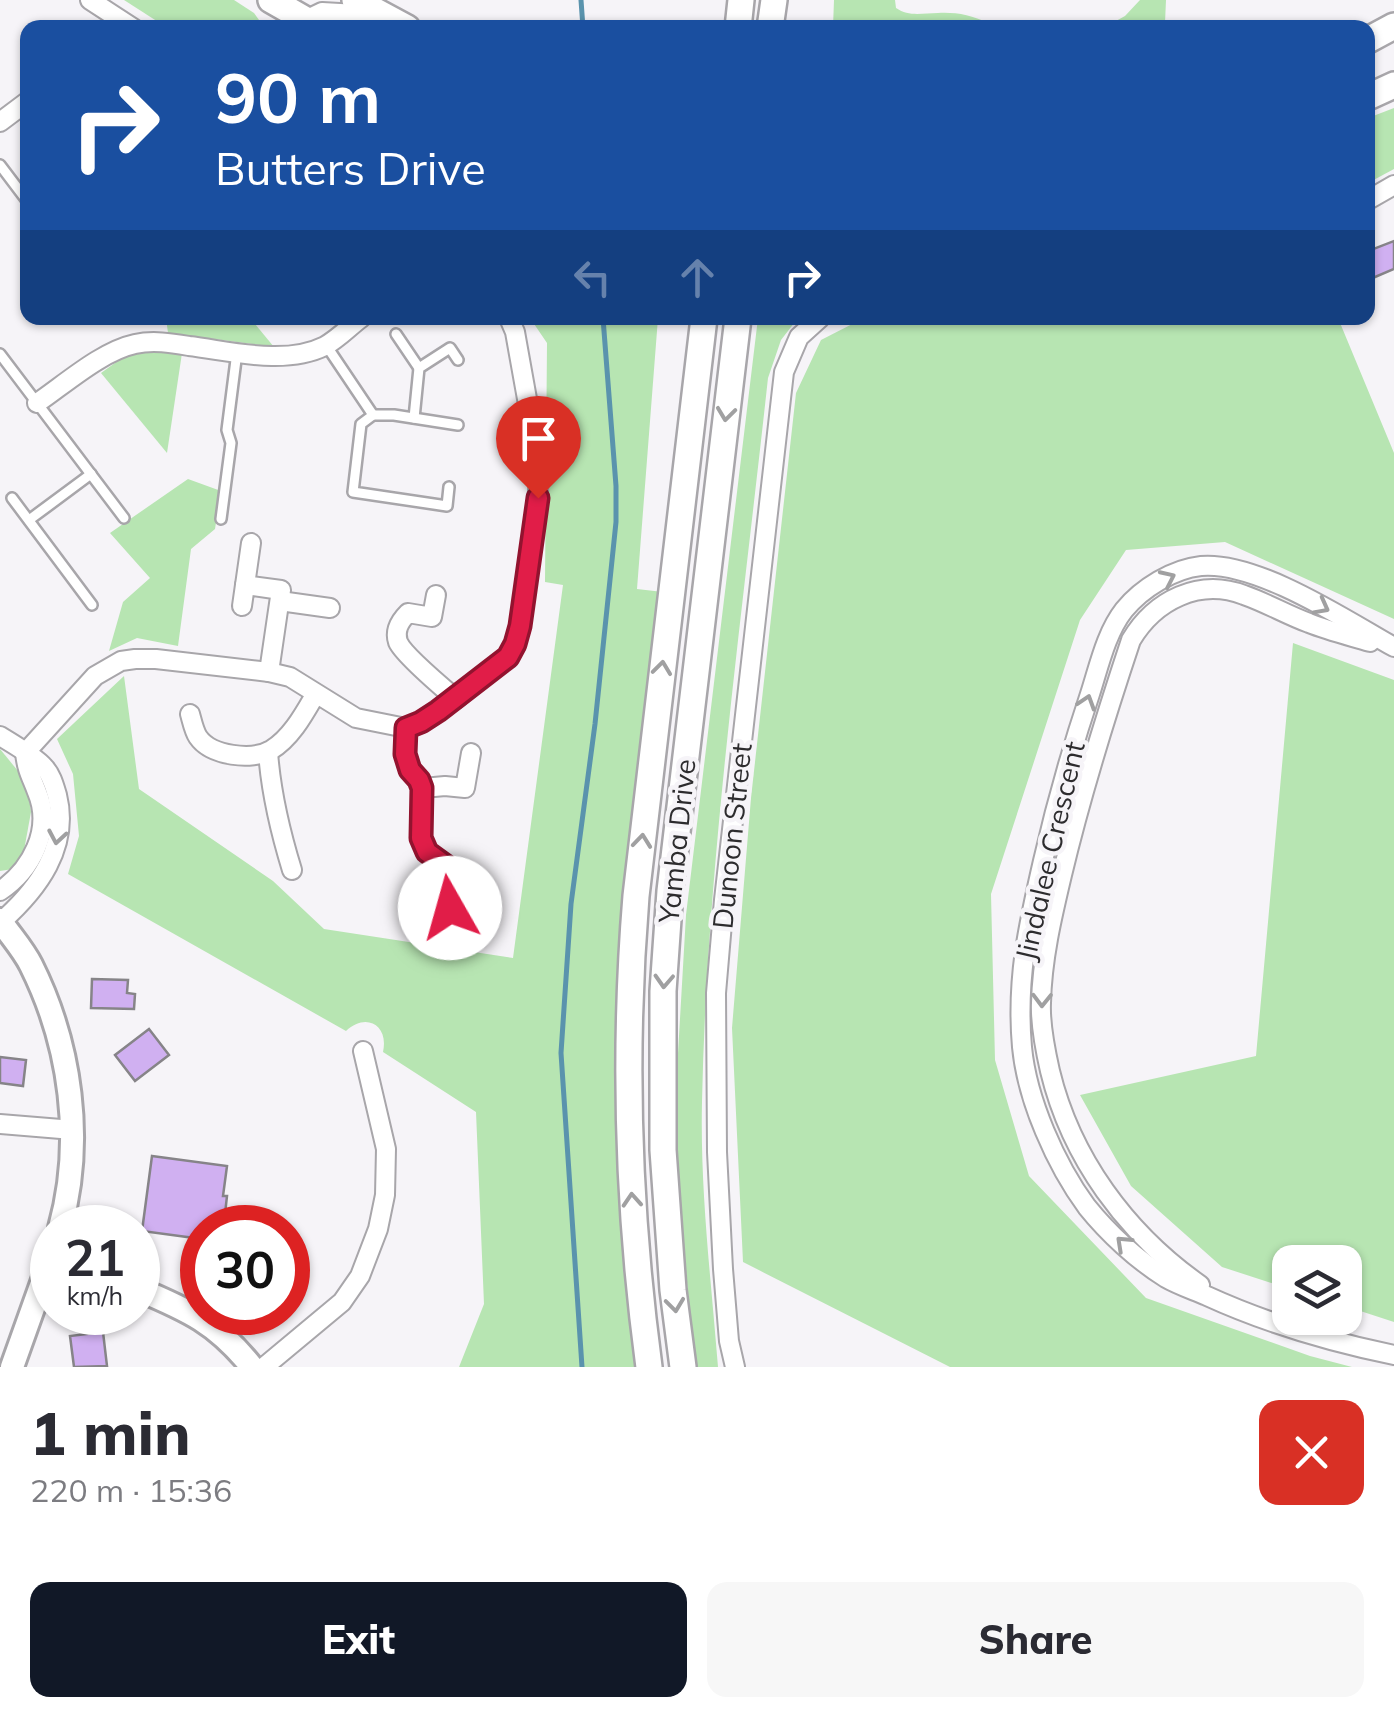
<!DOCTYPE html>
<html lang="en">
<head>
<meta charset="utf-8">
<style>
	:root { --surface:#fff; --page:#f7f7f7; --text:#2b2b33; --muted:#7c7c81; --accent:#111827 }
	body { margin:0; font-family:Mulish,sans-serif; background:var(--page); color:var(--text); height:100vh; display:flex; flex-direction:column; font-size:38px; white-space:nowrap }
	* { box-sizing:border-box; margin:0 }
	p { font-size:32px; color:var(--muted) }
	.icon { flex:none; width:55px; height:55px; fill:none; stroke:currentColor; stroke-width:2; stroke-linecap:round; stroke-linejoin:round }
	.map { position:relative; height:1367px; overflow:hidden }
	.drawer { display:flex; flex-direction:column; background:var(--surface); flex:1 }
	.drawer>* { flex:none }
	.top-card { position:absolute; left:20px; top:20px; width:1355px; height:305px; border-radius:20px; box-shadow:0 2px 8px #0004; background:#1a4fa0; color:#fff; overflow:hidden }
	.controls { position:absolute; left:1272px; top:1245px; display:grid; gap:20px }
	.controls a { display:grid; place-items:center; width:90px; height:90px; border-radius:20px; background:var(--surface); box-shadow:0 2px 8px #0004; font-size:50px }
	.speed { position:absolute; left:30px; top:1205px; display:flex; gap:20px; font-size:50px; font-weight:700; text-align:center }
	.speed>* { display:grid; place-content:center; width:130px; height:130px; border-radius:50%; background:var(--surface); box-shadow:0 2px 8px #0004; line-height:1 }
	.speed small { font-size:25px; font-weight:400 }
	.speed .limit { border:15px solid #d22; background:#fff; color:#111 }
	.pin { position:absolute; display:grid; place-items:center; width:85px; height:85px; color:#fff; margin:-102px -42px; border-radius:50% 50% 50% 0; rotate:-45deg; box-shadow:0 0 10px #0007 }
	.pin .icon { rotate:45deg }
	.me { position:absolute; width:110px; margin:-55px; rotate:353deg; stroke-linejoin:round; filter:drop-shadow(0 0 8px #0008) }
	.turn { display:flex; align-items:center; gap:35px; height:210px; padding:0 30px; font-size:45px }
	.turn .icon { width:130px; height:130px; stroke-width:2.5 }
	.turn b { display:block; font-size:70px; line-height:85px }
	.lanes { display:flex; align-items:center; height:95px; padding:0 30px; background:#0003; justify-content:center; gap:50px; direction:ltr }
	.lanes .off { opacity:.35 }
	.round { display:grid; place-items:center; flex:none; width:105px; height:105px; border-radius:20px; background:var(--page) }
	.overview { display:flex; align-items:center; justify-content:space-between; height:170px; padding:0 30px }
	h1 { font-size:60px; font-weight:800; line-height:75px }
	.action { display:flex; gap:20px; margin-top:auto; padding:20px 30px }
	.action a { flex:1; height:115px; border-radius:20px; background:var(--accent); color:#fff; font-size:40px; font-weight:800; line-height:115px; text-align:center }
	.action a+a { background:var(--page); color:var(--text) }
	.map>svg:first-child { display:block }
</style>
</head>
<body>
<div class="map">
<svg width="1394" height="1367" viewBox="0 0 1394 1367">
	<rect width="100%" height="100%" fill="#f6f4f8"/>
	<g fill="#b7e5b2">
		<polygon points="124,0 234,0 254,13 264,27 166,27"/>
		<path d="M834 0H895L896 8C909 17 922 13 938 13 955 12 972 15 988 23L985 28 833 27Z"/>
		<polygon points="1140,0 1166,0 1165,23 1162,27 1105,27 1125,16"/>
		<polygon points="1394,108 1394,169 1368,183 1368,118"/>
		<polygon points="166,318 250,318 274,347 168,333"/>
		<path d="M530 318H658L637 589 663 592 625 971 638 1367H459L484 1304 476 1112 383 1052C389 1025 366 1012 346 1031L68 874 79 836 73 774 57 739 124 676 139 789 273 881 324 929 513 958 563 585 545 582 547 343Z"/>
		<path d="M758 318H798L781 340 768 378C742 618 707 861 702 1102 700 1190 711 1279 718 1367H695L680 1208 675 1105 686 915Z"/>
		<polygon points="864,318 1338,318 1394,453 1394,619 1225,542 1126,550 1080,620 991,894 995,1060 1029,1176 1146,1298 1310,1356 1352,1367 950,1367 743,1262 732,1028 751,798 796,393 821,340"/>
		<polygon points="150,348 182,353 167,453 101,373 122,358"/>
		<polygon points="188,479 221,491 215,529 191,549 178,646 137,638 109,651 123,602 150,578 110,533"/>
		<polygon points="1293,643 1394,680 1394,1322 1345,1306 1345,1262 1290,1262 1290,1289 1222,1267 1131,1186 1080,1095 1256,1056"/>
		<polygon points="0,749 27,782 31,812 23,856 13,869 0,871"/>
	</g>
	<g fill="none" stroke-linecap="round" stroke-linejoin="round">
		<g stroke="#5a93ad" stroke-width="5">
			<polyline points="581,0 583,28"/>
			<polyline points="582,1367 561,1053 571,904 595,724 616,522 616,486 603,318"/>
		</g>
	</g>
	<g fill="#d0b0f1" stroke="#868488" stroke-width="2.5">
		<polygon points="1394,241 1394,269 1368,280 1368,251"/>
		<polygon points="92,979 128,980 127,993 135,994 134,1009 91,1008"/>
		<polygon points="149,1029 169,1055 135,1081 115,1055"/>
		<polygon points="0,1057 26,1060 23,1086 0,1083"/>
		<polygon points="152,1156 227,1166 223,1196 227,1196 225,1214 220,1213 218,1228 202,1228 202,1239 142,1231"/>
		<polygon points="103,1332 107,1366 74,1367 70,1336"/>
	</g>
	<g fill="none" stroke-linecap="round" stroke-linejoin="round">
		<defs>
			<g id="lane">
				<polyline points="0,165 28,202"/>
				<polyline points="396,334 419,368"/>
				<polyline points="326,345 373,415 361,424 353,492 447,506 449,487"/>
				<polyline points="0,354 124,518"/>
				<polyline points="373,415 394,415 458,425"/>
				<polyline points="414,418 419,368 450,348 458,360"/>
				<polyline points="12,498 92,605"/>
				<polyline points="221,519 231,443 227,430 237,352"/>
				<polyline points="29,520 91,474"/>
			</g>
			<g id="street">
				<polyline points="90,0 133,28"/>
				<polyline points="289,28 322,12 375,15"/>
				<polyline points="0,122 28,101"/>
				<polyline points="1368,200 1394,185"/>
				<path d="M37 403C65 384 102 351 135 344 153 340 171 343 189 346 231 351 285 366 325 346 339 338 349 327 361 318"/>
				<polyline points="251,543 245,585 281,590 269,672"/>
				<path d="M436 595 432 617 408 613C400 621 394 630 398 642 403 654 443 688 456 699"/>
				<polyline points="280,601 330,608"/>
				<polyline points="242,606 245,585"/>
				<path d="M1394 647C1346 620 1257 561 1201 566 1173 569 1142 588 1124 610 1106 633 1099 666 1090 694 1072 748 1056 804 1043 861 1028 926 1016 980 1022 1047 1027 1100 1056 1165 1087 1207 1108 1233 1137 1260 1166 1278 1178 1285 1193 1290 1207 1296 1266 1323 1331 1342 1394 1355"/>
				<path d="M190 714C192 721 194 731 198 737 211 756 252 761 271 750 291 738 304 714 315 695"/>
				<polyline points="406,728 405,754 410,770 419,780 423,788 421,838 427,851 456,873 456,886 445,931"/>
				<path d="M0 736C10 742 37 758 44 767 51 774 54 785 57 795 70 847 38 889 1 922"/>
				<path d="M268 752C271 793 280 831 292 870"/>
				<polyline points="423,788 445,786 465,788 471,753"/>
				<path d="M0 891C31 870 53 830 37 792 31 776 27 771 25 753L95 676 121 661 135 659H156L269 672 290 677 356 718 406 728 421 723 456 699 508 657 515 645 520 627 536 518 539 477 536 449 515 332 509 318"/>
				<polyline points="0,1124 73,1130"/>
				<path d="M1200 1285C1126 1233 1071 1158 1050 1071 1045 1049 1040 1025 1041 1003 1042 959 1052 917 1062 875 1081 795 1105 718 1131 640 1155 600 1199 578 1244 595 1267 603 1287 615 1309 623 1329 631 1350 636 1370 642"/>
				<polyline points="264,1367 342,1302 360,1276 378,1229 385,1195 386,1149 363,1051"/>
				<polyline points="735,1367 729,1341 723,1269 717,1152 716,993 724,900 784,372 799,337 820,318"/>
			</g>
			<g id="secondary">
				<path d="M0 920C10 935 23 949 31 965 71 1045 84 1141 60 1228"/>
				<path d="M138 1289C188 1310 217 1323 252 1367"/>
				<polyline points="12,1367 52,1255"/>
			</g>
			<g id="primary">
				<polyline points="271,0 320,28"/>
				<polyline points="355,0 407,28"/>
				<polyline points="738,28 741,0"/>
				<polyline points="770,28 774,0"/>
				<polyline points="1368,40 1394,26"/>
				<polyline points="1368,97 1394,85"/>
				<path d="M649 1367C628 1211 623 1054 636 896L704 318"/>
				<polyline points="683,1367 673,1290 663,1150 663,991 670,891 738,318"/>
			</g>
		</defs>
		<use href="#lane" stroke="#a8a6aa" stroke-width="14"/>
		<use href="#street" stroke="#a8a6aa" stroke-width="22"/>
		<use href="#secondary" stroke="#a8a6aa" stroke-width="28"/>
		<use href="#primary" stroke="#a8a6aa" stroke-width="30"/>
		<use href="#lane" stroke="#fff" stroke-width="9"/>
		<use href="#street" stroke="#fff" stroke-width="18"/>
		<use href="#secondary" stroke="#fff" stroke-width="22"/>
		<use href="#primary" stroke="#fff" stroke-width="25"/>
	</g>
	<defs><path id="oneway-chevron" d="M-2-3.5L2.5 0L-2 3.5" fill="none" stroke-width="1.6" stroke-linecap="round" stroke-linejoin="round" transform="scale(2.5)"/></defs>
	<g stroke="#a0a0a1">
		<use href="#oneway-chevron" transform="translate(726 414) rotate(97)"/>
		<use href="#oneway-chevron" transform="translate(1168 578) rotate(-25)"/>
		<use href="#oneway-chevron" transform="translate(1322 607) rotate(28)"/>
		<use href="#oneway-chevron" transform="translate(662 668) rotate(-83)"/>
		<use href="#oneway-chevron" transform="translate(1087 702) rotate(-72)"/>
		<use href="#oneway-chevron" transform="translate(57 837) rotate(100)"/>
		<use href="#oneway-chevron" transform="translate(642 841) rotate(-84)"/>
		<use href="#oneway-chevron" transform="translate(664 981) rotate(93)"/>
		<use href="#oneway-chevron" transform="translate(1042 1000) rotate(91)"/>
		<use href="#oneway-chevron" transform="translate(632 1200) rotate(-94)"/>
		<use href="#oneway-chevron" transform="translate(1123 1243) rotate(-137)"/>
		<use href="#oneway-chevron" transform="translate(675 1305) rotate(83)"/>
	</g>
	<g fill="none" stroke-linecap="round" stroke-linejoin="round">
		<defs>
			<polyline id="route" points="450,908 456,886 456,873 427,852 421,838 422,788 419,780 410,770 405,754 406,728 421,722 438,711 508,657 515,644 520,626 538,498"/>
		</defs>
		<use href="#route" stroke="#92132f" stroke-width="25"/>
		<use href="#route" stroke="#e11d48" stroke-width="18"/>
	</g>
	<g text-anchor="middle" stroke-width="9" stroke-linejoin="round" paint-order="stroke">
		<g font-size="28" fill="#2d2c2e" stroke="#f6f4f8">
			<text transform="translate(732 836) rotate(-84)" y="10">Dunoon Street</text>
			<text transform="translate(677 841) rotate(-84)" y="10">Yamba Drive</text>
			<text transform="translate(1050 851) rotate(-77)" y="10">Jindalee Crescent</text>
		</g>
	</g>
</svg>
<div class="controls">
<a><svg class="icon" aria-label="layers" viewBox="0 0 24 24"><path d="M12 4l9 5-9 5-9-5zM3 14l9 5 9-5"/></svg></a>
</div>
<div class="speed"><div>21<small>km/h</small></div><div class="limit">30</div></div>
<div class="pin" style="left:538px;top:498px;background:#d93025"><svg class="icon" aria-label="arrive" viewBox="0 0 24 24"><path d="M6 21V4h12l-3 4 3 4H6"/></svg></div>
<svg class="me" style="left:450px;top:908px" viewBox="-20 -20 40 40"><circle r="19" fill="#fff"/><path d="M0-13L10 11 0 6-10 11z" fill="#e11d48"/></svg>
<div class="top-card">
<div class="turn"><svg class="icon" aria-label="right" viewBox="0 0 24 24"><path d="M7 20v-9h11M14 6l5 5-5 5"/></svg><div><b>90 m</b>Butters Drive</div></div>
<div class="lanes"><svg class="icon off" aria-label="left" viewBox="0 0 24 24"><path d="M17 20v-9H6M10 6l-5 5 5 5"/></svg><svg class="icon off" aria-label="ahead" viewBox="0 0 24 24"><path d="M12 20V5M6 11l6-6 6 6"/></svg><svg class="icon" aria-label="right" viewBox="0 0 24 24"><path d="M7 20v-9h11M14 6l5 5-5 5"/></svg></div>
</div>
</div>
<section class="drawer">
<div class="overview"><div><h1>1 min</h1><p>220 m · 15:36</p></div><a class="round" style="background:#d93025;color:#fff"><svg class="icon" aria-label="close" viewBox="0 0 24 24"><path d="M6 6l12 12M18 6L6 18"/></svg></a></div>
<div class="action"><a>Exit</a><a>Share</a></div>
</section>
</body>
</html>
